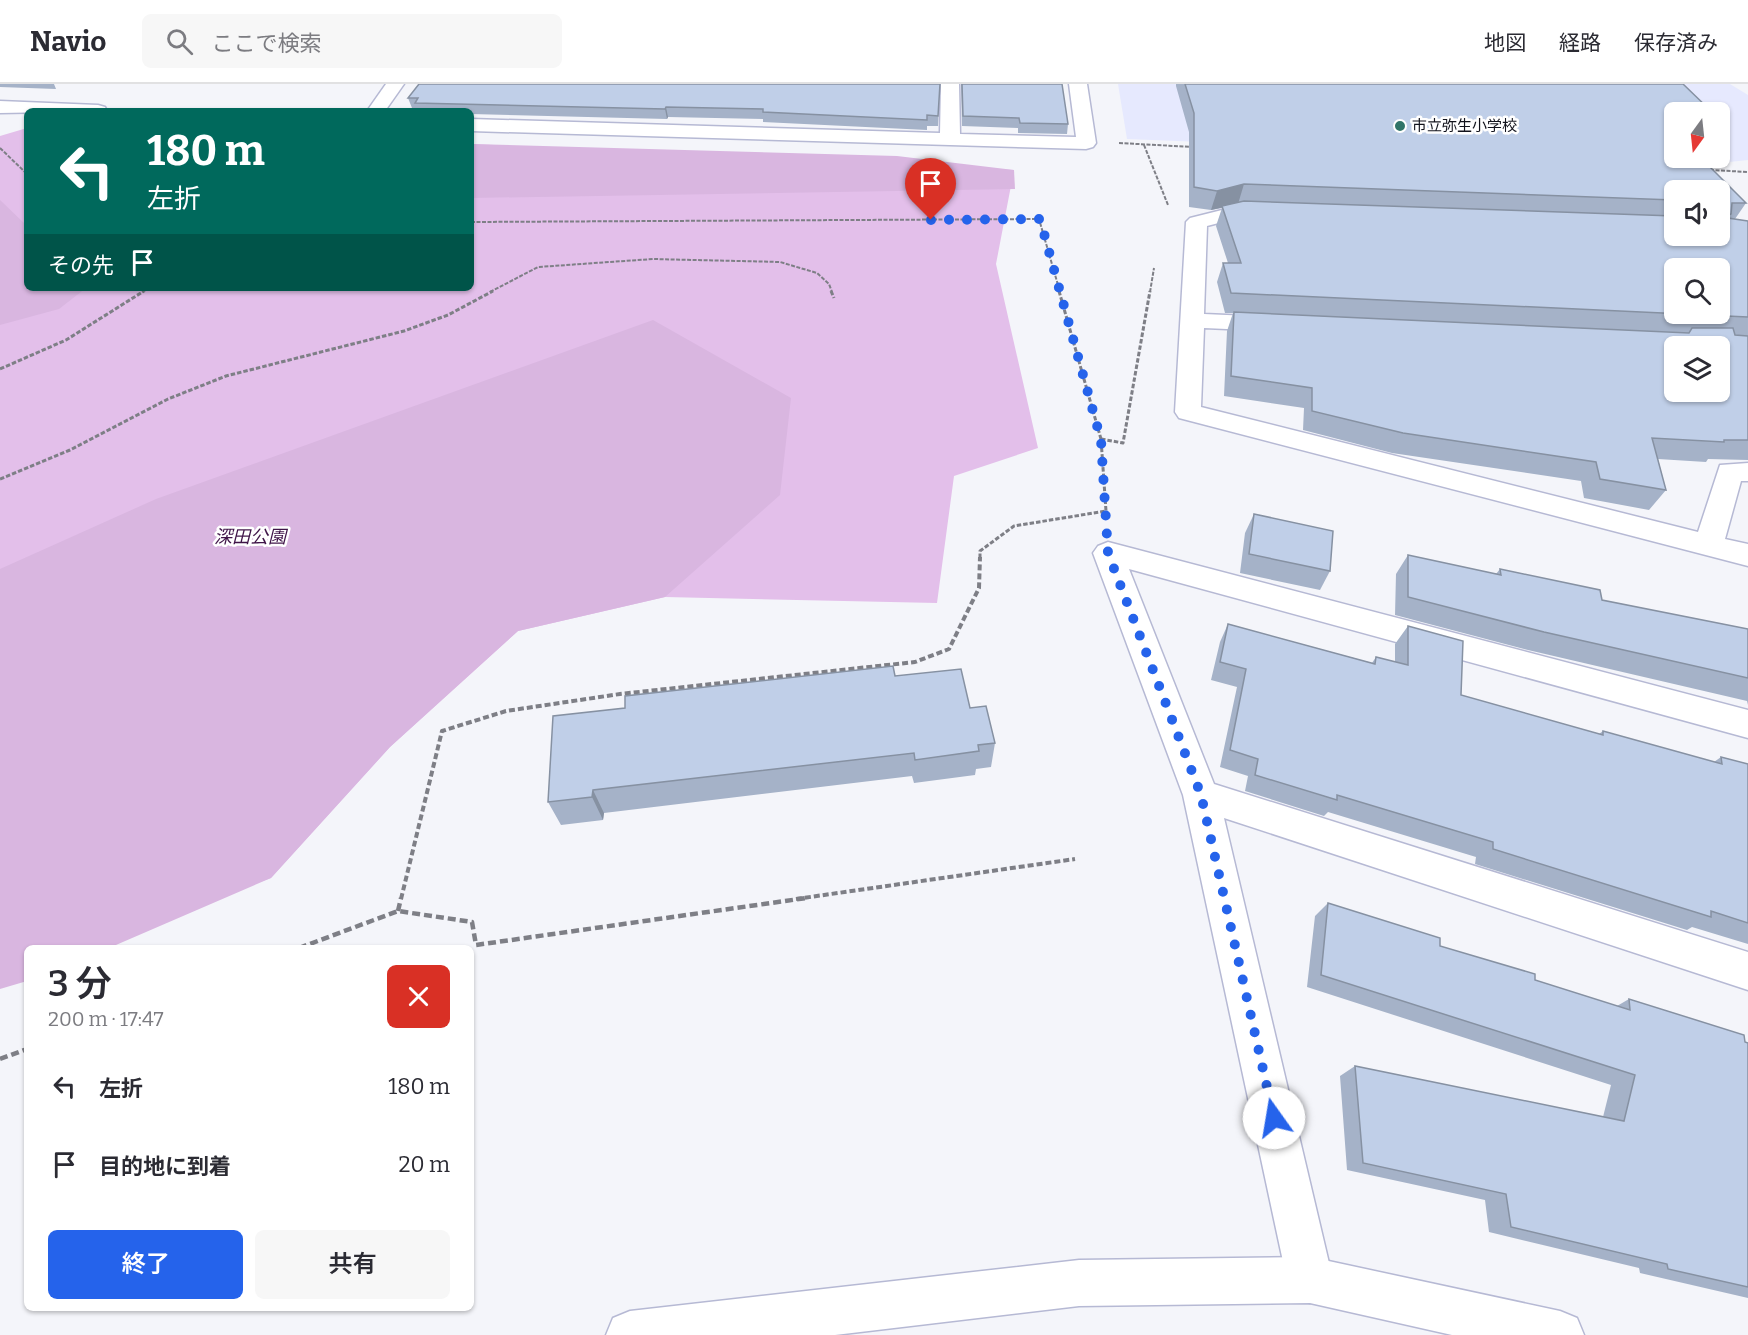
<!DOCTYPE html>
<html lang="ja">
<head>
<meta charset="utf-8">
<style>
	:root { --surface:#fff; --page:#f7f7f7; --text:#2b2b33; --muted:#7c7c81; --line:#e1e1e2; --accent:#2563eb }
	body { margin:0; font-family:Bitter,"Noto Sans JP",serif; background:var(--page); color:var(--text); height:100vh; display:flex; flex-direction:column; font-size:22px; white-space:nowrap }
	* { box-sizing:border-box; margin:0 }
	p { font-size:20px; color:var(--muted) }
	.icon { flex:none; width:33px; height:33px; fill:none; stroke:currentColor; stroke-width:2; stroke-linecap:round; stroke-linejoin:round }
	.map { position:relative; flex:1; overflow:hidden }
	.panel { position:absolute; left:24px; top:861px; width:450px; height:366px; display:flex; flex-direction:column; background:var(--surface); border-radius:9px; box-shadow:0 2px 4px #0004 }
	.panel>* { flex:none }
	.guide { position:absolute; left:24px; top:24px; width:450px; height:183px; border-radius:9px; box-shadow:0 2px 4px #0004; background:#00695c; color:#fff; overflow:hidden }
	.needle { width:39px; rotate:195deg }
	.controls { position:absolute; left:1664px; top:18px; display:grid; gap:12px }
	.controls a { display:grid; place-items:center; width:66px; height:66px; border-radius:9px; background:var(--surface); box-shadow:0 2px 4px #0004; font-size:30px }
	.pin { position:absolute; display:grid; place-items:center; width:51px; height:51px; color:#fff; margin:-62px -26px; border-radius:50% 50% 50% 0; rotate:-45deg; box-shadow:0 0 6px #0007 }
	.pin .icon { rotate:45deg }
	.me { position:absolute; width:66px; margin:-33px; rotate:347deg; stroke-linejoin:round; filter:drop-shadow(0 0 4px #0008) }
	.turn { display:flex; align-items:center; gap:21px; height:126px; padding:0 24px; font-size:27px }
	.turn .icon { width:78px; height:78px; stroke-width:2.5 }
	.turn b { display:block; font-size:42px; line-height:51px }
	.then { display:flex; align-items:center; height:57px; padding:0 24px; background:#0003; gap:12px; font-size:22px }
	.round { display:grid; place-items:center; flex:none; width:63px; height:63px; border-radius:9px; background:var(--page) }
	.head { display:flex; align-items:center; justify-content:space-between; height:102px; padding:0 24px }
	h1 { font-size:36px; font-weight:600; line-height:45px }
	.action { display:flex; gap:12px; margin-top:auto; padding:12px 24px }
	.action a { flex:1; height:69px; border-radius:9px; background:var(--accent); color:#fff; font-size:24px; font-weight:600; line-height:69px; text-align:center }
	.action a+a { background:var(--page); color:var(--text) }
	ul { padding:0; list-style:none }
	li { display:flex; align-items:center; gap:18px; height:78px; padding:0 24px }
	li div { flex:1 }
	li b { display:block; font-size:22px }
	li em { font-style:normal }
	header { display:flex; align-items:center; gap:36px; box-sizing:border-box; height:84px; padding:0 30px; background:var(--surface); border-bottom:2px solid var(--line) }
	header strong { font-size:28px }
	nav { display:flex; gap:33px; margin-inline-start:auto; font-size:21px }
	.search { width:420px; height:54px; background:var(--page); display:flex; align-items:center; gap:15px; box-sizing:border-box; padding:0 21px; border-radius:9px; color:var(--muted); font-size:22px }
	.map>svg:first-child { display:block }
</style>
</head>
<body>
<header>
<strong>Navio</strong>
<div class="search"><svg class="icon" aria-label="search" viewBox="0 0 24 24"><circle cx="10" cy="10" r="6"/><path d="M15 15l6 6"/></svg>ここで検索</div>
<nav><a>地図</a><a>経路</a><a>保存済み</a></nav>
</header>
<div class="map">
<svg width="1748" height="1251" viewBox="0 0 1748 1251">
	<rect width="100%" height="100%" fill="#f4f5fa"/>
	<path fill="#e6e9fe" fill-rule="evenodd" d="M1118 0H1730L1748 11V76L1720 79 1127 55ZM1674 28H1719V74H1674Z"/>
	<polygon fill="#e3bfea" points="27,44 27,204 471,204 471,60 1014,86 996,180 1038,364 954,392 937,519 665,513 518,547 390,663 271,794 70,864 27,864 0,889 0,52"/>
	<g fill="#d9b6e0">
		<polygon points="471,60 897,72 1014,86 1015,105 471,114"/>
		<polygon points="0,116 27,142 27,204 86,204 59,225 0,241"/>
		<polygon points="653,236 791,314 780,411 665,513 518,547 390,663 271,794 109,864 27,864 27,897 0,905 0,485 156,415"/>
	</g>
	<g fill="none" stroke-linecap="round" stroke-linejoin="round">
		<defs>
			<g id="street">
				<polygon points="386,0 404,0 385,27 367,27"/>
				<polygon points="941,0 959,0 960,50 1076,53 1069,0 1087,0 1096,59 1093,63 1086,65 471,47 471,35 940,49"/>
				<polygon points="0,17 98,21 105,23 107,27 0,29"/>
				<polygon points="1238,122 1271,125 1274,129 1271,133 1238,134 1207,142 1204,230 1274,233 1282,235 1286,240 1282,245 1274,247 1204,244 1201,323 1698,448 1720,381 1748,379 1748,397 1741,397 1725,455 1748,460 1748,482 1179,334 1175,328 1186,138 1190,134"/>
				<polygon points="1108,458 1748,626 1748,654 1129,485 1214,700 1748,868 1748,906 1224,734 1333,1196 1327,1213 1310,1219 1293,1213 1287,1196 1183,711 1093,469 1098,462"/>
			</g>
			<polygon id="secondary" points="1310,1173 1560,1227 1577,1234 1584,1251 1452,1251 1310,1219 1079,1222 835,1251 606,1251 613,1234 630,1227 1079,1176"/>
		</defs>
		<use href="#street" stroke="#b6b9d4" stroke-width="3"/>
		<use href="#secondary" stroke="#b6b9d4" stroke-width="3"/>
		<g stroke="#7e7f86" stroke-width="2" stroke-dasharray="4 1.5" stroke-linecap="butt">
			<polyline points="1119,59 1193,63"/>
			<polyline points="1144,61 1168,121"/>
			<polyline points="0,64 27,90"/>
			<polyline points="1710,86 1748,88"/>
			<polyline points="471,138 1039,135 1060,208"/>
			<polyline points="142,208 149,204"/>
			<polyline points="490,208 538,183 653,175 780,178 817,189 829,200 832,208"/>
			<polyline points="1150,208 1154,184"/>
		</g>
		<g stroke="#7e7f86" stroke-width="3" stroke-dasharray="4.5 2" stroke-linecap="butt">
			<polyline points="831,207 834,214"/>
			<polyline points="1059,207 1101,355 1106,427"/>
			<polyline points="0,285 66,256 144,207"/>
			<polyline points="1101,355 1123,359 1150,207"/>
			<polyline points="0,395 70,366 168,315 226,292 404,247 448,231 493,207"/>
			<polyline points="980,474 980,467 1014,442 1106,427"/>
		</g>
		<g stroke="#7e7f86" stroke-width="4" stroke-dasharray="6 3" stroke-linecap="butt">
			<polyline points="401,815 442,647 506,627 620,610 915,578 949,565 979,504 980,473"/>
			<polyline points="796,815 1075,775"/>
		</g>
		<g stroke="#7e7f86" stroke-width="4.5" stroke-dasharray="8 4" stroke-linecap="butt">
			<polyline points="398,827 401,814"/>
			<polyline points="299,864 398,827 472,838 476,861 806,814"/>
			<polyline points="0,975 27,965"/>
		</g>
		<use href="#street" fill="#fff" fill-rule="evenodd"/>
		<use href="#secondary" fill="#fff" fill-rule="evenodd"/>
	</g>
	<g fill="#a5b2c8" fill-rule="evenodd">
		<polygon points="0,0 54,0 56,5 0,3"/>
		<polygon points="940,0 938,42 927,42 927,46 763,38 763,35 668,33 667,35 471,30 471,27 418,27 417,24 412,24 408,14"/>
		<polygon points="961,0 1062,0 1068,40 1067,50 1018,49 1018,44 962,42"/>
		<path d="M1176 0H1683L1674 28V74L1746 119 1735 135 1748 137V376L1708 375 1706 378 1658 375 1666 406 1649 426 1584 414 1581 397 1392 369 1303 346 1304 324 1224 312 1227 247 1233 229H1225L1217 198 1223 179H1228L1216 142 1222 124 1211 126 1189 123V48L1176 2ZM1674 106H1719L1674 152Z"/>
		<polygon points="1719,36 1727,44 1719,55"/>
		<polygon points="1254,430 1330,487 1320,506 1240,489 1245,449"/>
		<polygon points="1408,471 1496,490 1500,485 1602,516 1748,545 1748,621 1747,617 1528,566 1395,531 1396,490"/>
		<polygon points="1228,540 1372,579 1376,573 1395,578 1395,560 1408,542 1461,611 1599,650 1603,647 1714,678 1721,673 1748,680 1748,860 1692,843 1687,846 1475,780 1476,773 1328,728 1324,732 1245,707 1248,692 1220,683 1237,603 1211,596 1220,558"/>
		<polygon points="895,592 970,624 995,659 991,683 976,685 975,691 914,699 912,692 604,729 603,736 561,741 548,718 625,624"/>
		<polygon points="1328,819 1440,862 1535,896 1617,922 1629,915 1748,959 1748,1214 1640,1189 1639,1184 1489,1148 1485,1116 1347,1086 1340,992 1355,982 1603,1033 1611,1001 1307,903 1315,832"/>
	</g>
	<g fill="#8691a2">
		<polygon points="666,23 668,33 667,35 665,25"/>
		<polygon points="1244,100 1238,120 1211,126 1217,107"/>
		<polygon points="593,706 604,729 603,736 592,713"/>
	</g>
	<g fill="#c0cfe8" stroke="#8691a2" stroke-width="1.5" fill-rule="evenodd">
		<polygon points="419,0 940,0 938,32 927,31 927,36 763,28 763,25 666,23 665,25 415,19 418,14 408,14"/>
		<polygon points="962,0 1062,0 1068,40 1020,39 1019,34 963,32"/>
		<path d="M1185 0H1683L1712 28H1674V43H1670L1674 46V74H1701L1746 119H1732L1731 130 1728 131V134L1748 137V233L1231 209 1223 179H1241L1222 122 1244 117 1674 132V152H1719V106H1674V116L1244 100 1217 107 1194 103V29ZM1674 184H1719V230H1674Z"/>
		<polygon points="1719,36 1727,44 1719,44"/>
		<path d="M1234 228 1689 249 1692 244H1733L1735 251 1748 252V356H1724V358L1652 354 1666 406 1600 395 1596 378 1403 349 1312 327V304L1231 292ZM1674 262H1719V308H1674Z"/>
		<polygon points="1254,430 1333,447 1330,487 1249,470"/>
		<polygon points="1408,471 1501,491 1500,485 1600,506 1602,516 1748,545 1748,594 1544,548 1408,513"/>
		<polygon points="1228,540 1375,580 1376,573 1408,581 1408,542 1463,557 1461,611 1603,651 1603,647 1722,680 1721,673 1748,680 1748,839 1711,827 1711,833 1493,765 1493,758 1337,711 1337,716 1255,691 1258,675 1230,666 1246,585 1220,578"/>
		<polygon points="893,582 895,592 961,585 970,624 986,622 995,659 978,661 979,667 915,676 914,669 593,706 592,713 548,718 553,632 625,624 625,612"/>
		<polygon points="1328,819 1440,854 1440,862 1535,890 1535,896 1630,926 1629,915 1744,951 1745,958 1748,959 1748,1203 1668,1185 1667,1180 1511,1143 1506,1110 1363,1079 1355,982 1624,1037 1635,991 1321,891"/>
	</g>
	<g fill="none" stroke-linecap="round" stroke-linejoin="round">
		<polyline stroke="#2563eb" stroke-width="10" stroke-dasharray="0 18" points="931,136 1040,135 1101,356 1108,469 1201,711 1274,1034"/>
	</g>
	<circle fill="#307468" stroke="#fff" stroke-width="2" cx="1400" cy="42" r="6"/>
	<g text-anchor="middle" stroke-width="5" stroke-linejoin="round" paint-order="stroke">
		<g font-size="15" fill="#11121b" stroke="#fff" text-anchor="start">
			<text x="1412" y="47">市立弥生小学校</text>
		</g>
		<g font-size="18" font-style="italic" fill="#3f1448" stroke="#fff">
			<text x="250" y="459">深田公園</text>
		</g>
	</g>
</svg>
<div class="controls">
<a><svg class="needle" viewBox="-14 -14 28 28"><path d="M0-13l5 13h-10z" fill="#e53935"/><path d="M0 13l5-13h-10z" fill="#7c7c81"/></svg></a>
<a><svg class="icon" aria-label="sound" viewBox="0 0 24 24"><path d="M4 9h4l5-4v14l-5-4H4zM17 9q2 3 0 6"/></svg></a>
<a><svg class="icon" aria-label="search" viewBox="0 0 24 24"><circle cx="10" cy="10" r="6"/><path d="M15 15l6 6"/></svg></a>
<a><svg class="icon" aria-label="layers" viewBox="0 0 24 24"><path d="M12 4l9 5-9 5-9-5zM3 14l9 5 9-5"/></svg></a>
</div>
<div class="pin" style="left:931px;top:136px;background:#d93025"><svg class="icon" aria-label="arrive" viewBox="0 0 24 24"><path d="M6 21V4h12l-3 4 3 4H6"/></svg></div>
<svg class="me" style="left:1274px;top:1034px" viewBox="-20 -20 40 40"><circle r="19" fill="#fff"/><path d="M0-13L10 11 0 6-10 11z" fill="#2563eb"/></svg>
<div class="guide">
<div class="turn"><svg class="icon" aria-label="left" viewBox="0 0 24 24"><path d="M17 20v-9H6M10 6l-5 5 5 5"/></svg><div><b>180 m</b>左折</div></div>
<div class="then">その先<svg class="icon" aria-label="arrive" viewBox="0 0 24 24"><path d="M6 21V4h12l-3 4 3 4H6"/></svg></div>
</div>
<section class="panel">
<div class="head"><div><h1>3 分</h1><p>200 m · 17:47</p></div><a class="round" style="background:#d93025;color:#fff"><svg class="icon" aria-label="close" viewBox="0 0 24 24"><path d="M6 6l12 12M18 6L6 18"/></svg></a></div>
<ul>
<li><svg class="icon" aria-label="left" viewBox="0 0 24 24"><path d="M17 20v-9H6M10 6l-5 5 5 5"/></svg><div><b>左折</b></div><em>180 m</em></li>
<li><svg class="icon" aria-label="arrive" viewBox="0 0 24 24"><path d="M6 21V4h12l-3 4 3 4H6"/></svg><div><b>目的地に到着</b></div><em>20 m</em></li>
</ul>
<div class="action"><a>終了</a><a>共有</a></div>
</section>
</div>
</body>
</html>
